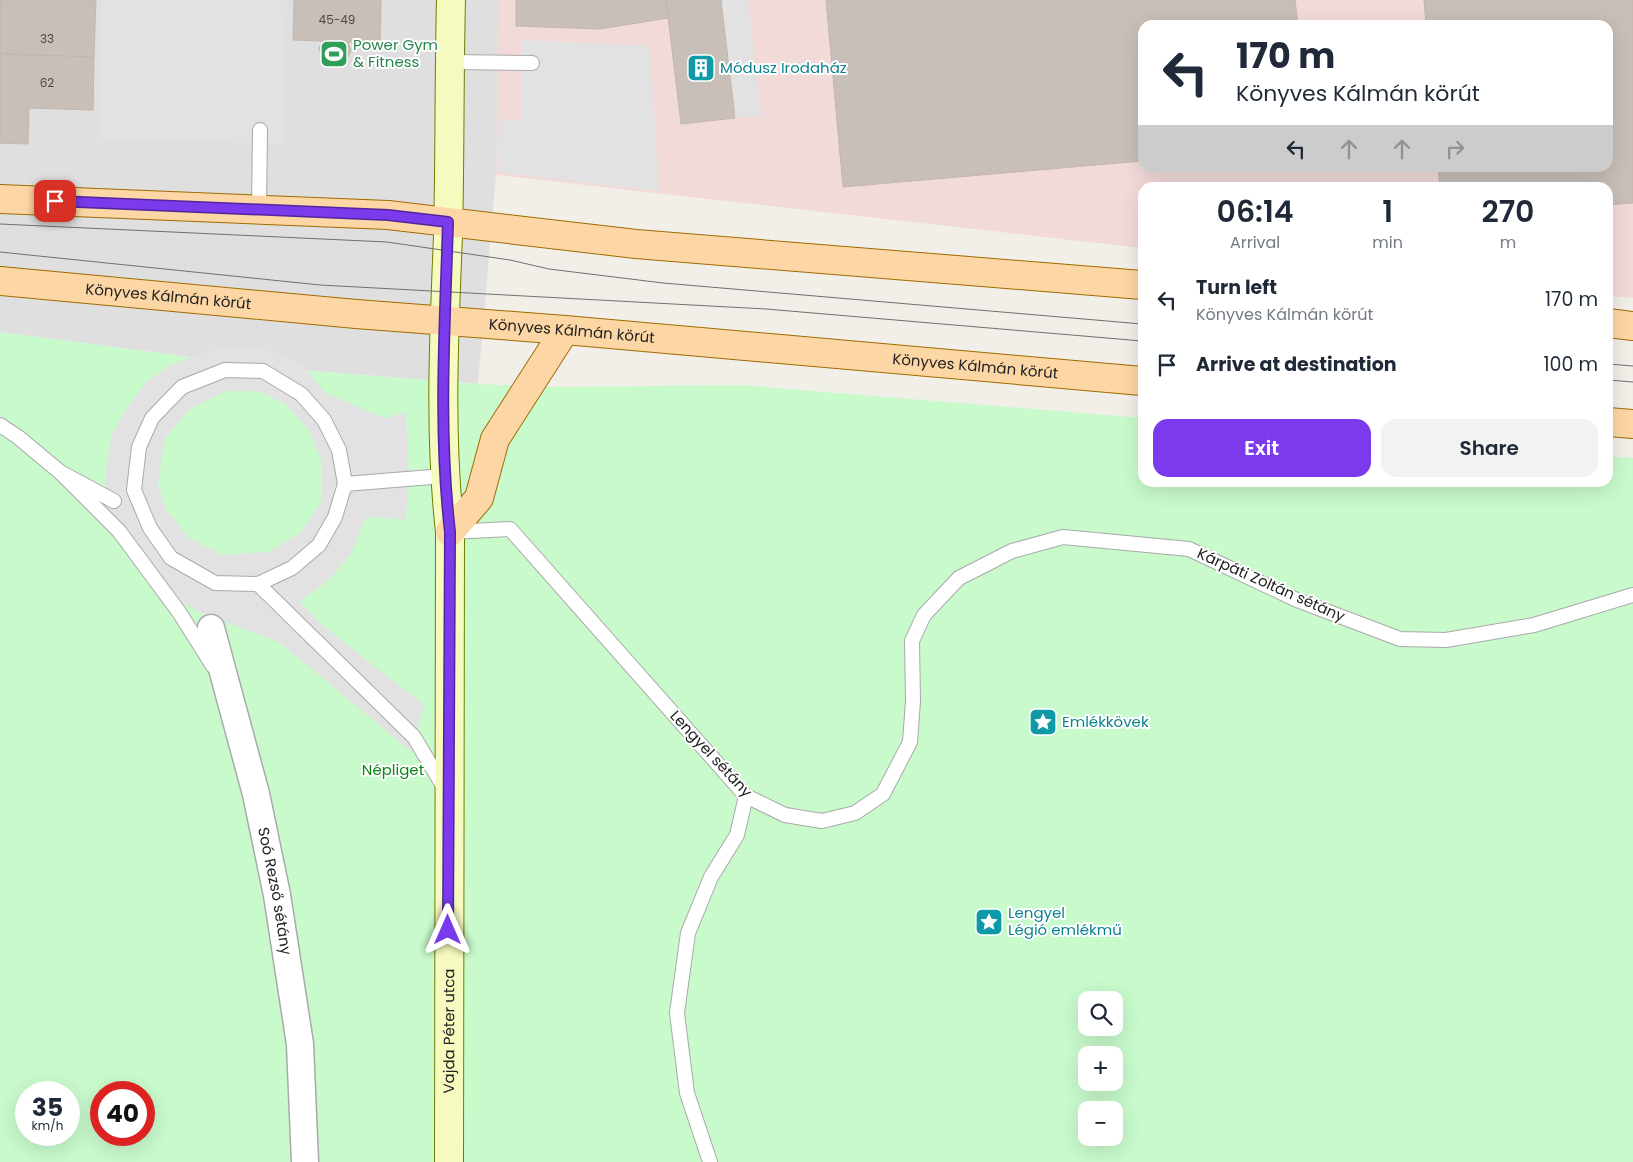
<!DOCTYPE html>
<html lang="en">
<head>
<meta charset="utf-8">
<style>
	:root { --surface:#fff; --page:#f2f2f3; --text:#1f2937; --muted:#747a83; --accent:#7c3aed }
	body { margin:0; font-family:Poppins,sans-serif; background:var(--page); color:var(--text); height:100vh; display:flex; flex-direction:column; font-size:19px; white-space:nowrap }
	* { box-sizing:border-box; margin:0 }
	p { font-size:16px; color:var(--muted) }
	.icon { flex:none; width:28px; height:28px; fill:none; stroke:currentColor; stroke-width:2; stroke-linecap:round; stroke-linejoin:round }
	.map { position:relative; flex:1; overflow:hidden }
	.side { position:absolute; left:1138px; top:182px; width:475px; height:305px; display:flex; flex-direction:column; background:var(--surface); border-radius:15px; box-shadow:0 5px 20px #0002 }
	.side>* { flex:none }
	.banner { position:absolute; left:1138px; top:20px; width:475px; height:152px; border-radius:15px; box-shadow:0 5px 20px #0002; background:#fff; color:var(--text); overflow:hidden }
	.fabs { position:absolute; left:1078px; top:991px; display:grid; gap:10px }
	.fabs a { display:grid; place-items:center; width:45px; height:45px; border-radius:10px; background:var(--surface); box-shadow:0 5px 20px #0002; font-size:25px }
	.speed { position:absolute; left:15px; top:1081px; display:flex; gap:10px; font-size:25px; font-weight:700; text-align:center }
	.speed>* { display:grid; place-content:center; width:65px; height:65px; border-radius:50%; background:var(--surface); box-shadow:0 5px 20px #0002; line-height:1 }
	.speed small { font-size:12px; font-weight:400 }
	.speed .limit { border:8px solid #d22; background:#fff; color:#111 }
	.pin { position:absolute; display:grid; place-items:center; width:42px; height:42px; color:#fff; margin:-21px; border-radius:10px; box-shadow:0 2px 8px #0006 }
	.me { position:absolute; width:55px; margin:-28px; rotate:0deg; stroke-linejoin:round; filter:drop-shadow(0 0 4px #0008) }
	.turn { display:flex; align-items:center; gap:18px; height:105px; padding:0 15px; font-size:22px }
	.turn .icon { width:65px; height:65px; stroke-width:2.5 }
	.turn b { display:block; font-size:35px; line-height:42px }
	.lanes { display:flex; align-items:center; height:48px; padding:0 15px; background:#0003; justify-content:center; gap:25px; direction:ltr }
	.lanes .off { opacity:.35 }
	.eta { display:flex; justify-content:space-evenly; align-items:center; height:85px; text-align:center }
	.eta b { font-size:30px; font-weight:600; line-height:35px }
	.primary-button { display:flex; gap:10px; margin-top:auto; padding:10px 15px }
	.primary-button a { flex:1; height:58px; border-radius:15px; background:var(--accent); color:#fff; font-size:20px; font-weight:600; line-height:58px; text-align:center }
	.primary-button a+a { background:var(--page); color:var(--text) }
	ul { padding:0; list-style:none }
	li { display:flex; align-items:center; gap:15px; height:65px; padding:0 15px }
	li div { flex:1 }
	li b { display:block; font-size:19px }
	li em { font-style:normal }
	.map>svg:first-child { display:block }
</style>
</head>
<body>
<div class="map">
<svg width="1633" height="1162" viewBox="0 0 1633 1162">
	<rect width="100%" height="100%" fill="#f2efe9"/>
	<polygon fill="#e0dfdf" points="0,0 501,0 496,175 478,384 274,368 0,332"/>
	<path fill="#f2dad9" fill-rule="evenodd" d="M499 0H1633V298L1608 296V188H1142V248L496 175ZM1142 25H1608V168H1142Z"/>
	<path fill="#c8facc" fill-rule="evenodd" d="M0 332 274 368 478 384 552 387 742 385 1142 418V482H1608V456L1633 458V1162H0ZM1086 1000H1114V1028H1086ZM1086 1055H1114V1082H1086ZM26 1092H69V1135H26ZM101 1092H144V1135H101ZM1086 1110H1114V1138H1086Z"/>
	<g fill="#e2e2e2" fill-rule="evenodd">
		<polygon points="102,0 287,0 283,144 98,138"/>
		<polygon points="721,0 748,0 761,116 735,118"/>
		<polygon points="521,40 650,46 659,191 497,172 499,119 522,120"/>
		<path d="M212 350H267L303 365 325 393 385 418 406 412 409 479 406 520 367 516 351 554 327 582 300 601 321 624 424 705 412 752 280 643 197 611 161 589 112 526 105 479 111 436 129 405 146 382 172 364ZM226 391H258L285 404 308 429 322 462 321 502 301 532 269 552 223 555 189 538 166 509 158 483 165 438 189 410Z"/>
	</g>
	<g fill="#c7bfb8" stroke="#c4b6ab">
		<polygon points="0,0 96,0 94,57 0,54"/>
		<polygon points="294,0 381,0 380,43 348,42 351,51 345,62 334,65 323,59 319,48 323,41 293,40"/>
		<polygon points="516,0 666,0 668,18 600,29 516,26"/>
		<polygon points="666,0 721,0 735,118 681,124"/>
		<polygon points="826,0 1295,0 1298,25 1142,25 1142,161 843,187"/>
		<polygon points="1424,0 1633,0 1633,203 1608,205 1608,188 1440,188 1438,168 1608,168 1608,25 1426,25"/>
		<polygon points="0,54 94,57 93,110 29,108 28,144 0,143"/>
		<polygon points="1277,183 1277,188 1185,188"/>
	</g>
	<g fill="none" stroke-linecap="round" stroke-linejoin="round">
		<defs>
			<g id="lane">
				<polyline points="450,62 532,63"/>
				<polyline points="259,209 260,130"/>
				<polygon points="225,370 263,371 301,394 324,420 339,450 345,484 335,517 319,545 292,568 258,584 215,583 171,558 150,528 134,490 139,447 152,418 182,387"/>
				<polyline points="0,425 18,437 60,472 114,501"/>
				<polyline points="60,472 119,531 179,612 213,666"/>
				<polyline points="345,484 444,476"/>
				<polyline points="450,532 510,529 746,796 785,815 822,821 855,813 883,794 910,742 913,701 912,641 924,615 959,578 1012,551 1063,537 1189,549 1297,600 1400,639 1446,640 1534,625 1633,595"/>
				<polyline points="258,584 414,737 445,789"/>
				<polyline points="710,1162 687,1093 677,1013 688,933 711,877 737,835 746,796"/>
			</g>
			<g id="street">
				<path id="s1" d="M211 628 256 794 277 895 300 1044 305 1162"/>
			</g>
			<g id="secondary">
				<path id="s2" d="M449 1162 450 532C439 433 444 335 448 236 450 157 449 79 451 0"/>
			</g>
			<g id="primary">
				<polyline points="0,199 388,215 636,244 1142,285"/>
				<path id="s3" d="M0 281 356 314 565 330 1142 381"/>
				<polyline points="1608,323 1633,326"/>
				<polyline points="1608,422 1633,424"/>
				<polyline points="450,532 479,498 495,439 565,330"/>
			</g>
		</defs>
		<use href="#lane" stroke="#a9a9a9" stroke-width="16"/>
		<use href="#street" stroke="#a9a9a9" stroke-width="29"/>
		<use href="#secondary" stroke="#707d05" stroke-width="30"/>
		<use href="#primary" stroke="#a06b00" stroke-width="30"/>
		<use href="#lane" stroke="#fff" stroke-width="14"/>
		<use href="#street" stroke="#fff" stroke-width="26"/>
		<use href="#secondary" stroke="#f7fabf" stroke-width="28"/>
		<use href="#primary" stroke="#fcd6a4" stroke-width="28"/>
		<g stroke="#707070" stroke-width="1">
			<polyline points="0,224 387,242 510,260 549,269 663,283 1142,324"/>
			<polyline points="0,252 320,285 766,309 1142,341"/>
			<polyline points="1608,364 1633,366"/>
			<polyline points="1608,380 1633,382"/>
		</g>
	</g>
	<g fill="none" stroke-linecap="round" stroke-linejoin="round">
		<defs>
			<path id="route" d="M55 201 388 215 448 222C445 326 438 428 450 532L448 930"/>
		</defs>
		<use href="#route" stroke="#51269a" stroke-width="12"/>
		<use href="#route" stroke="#7c3aed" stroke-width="9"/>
	</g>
	<defs>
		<symbol id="stadium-square" viewBox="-11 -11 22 22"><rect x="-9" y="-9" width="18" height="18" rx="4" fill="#2e9e5b" stroke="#fff"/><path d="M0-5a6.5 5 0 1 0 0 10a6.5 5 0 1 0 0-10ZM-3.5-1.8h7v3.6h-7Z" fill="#fff"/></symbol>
		<symbol id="building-square" viewBox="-11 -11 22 22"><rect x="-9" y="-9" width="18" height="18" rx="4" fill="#0f9aa8" stroke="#fff"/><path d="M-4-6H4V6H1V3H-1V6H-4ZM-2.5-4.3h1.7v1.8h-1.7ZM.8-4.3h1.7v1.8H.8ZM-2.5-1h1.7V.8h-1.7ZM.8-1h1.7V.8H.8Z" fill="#fff"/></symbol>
		<symbol id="sight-square" viewBox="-11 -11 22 22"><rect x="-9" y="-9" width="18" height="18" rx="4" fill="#0f9aa8" stroke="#fff"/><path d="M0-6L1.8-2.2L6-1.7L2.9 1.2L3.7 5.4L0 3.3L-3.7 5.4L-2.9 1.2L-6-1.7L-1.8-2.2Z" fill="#fff"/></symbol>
	</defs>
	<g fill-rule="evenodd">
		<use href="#stadium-square" x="318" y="38" width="32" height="32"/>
		<use href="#building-square" x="685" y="52" width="32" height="32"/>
		<use href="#sight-square" x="1027" y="706" width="32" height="32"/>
		<use href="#sight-square" x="973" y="906" width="32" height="32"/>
	</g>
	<g text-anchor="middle" stroke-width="4" stroke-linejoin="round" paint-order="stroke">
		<g font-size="12" fill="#4b4948">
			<text x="337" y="24">45-49</text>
			<text x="47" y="43">33</text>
			<text x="47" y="87">62</text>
		</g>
		<g font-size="15" fill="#27864d" stroke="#fff" text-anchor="start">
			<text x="353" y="50">Power Gym<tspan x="353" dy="17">&amp; Fitness</tspan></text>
		</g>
		<g font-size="15" fill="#0d838f" stroke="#fff" text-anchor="start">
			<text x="720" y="73">Módusz Irodaház</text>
			<text x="1062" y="727">Emlékkövek</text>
			<text x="1008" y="918">Lengyel<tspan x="1008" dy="17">Légió emlékmű</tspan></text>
		</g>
		<g font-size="15" fill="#222" stroke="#fff">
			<text dy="5" stroke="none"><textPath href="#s3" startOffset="169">Könyves Kálmán körút</textPath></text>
			<text dy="5" stroke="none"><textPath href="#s3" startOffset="574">Könyves Kálmán körút</textPath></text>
			<text dy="5" stroke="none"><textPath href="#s3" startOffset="979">Könyves Kálmán körút</textPath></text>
			<text transform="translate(1271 585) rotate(24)" y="5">Kárpáti Zoltán sétány</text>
			<text transform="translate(711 754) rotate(47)" y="5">Lengyel sétány</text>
			<text dy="5" stroke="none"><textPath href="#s1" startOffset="271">Soó Rezső sétány</textPath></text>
			<text dy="5" stroke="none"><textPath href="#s2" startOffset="131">Vajda Péter utca</textPath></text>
		</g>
		<g font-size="15" fill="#0c8416" stroke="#fff">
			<text x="393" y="775">Népliget</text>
		</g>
	</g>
</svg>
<div class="fabs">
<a><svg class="icon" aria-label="search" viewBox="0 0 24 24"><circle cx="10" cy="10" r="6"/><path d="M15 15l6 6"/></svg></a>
<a>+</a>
<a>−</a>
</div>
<div class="speed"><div>35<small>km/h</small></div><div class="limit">40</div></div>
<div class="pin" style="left:55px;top:201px;background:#d93025"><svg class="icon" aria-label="arrive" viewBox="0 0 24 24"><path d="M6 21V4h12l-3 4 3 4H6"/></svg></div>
<svg class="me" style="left:448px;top:930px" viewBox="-20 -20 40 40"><path d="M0-17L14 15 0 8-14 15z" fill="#7c3aed" stroke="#fff" stroke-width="4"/></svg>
<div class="banner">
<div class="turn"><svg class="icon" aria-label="left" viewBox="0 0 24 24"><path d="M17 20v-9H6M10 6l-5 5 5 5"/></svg><div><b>170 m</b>Könyves Kálmán körút</div></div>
<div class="lanes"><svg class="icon" aria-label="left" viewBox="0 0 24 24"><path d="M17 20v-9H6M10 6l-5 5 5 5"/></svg><svg class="icon off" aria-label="ahead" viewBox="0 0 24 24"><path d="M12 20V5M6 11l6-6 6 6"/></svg><svg class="icon off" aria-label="ahead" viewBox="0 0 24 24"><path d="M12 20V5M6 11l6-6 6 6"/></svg><svg class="icon off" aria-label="right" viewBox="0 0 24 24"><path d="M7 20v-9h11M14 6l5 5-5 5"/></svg></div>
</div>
<section class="side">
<div class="eta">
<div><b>06:14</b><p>Arrival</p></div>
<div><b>1</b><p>min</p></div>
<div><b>270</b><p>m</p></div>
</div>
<ul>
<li><svg class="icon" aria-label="left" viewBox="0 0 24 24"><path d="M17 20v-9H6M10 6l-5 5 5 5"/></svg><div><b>Turn left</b><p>Könyves Kálmán körút</p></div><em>170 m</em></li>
<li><svg class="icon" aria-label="arrive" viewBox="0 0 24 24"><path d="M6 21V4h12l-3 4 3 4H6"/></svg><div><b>Arrive at destination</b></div><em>100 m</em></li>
</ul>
<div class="primary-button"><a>Exit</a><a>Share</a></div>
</section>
</div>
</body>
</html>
